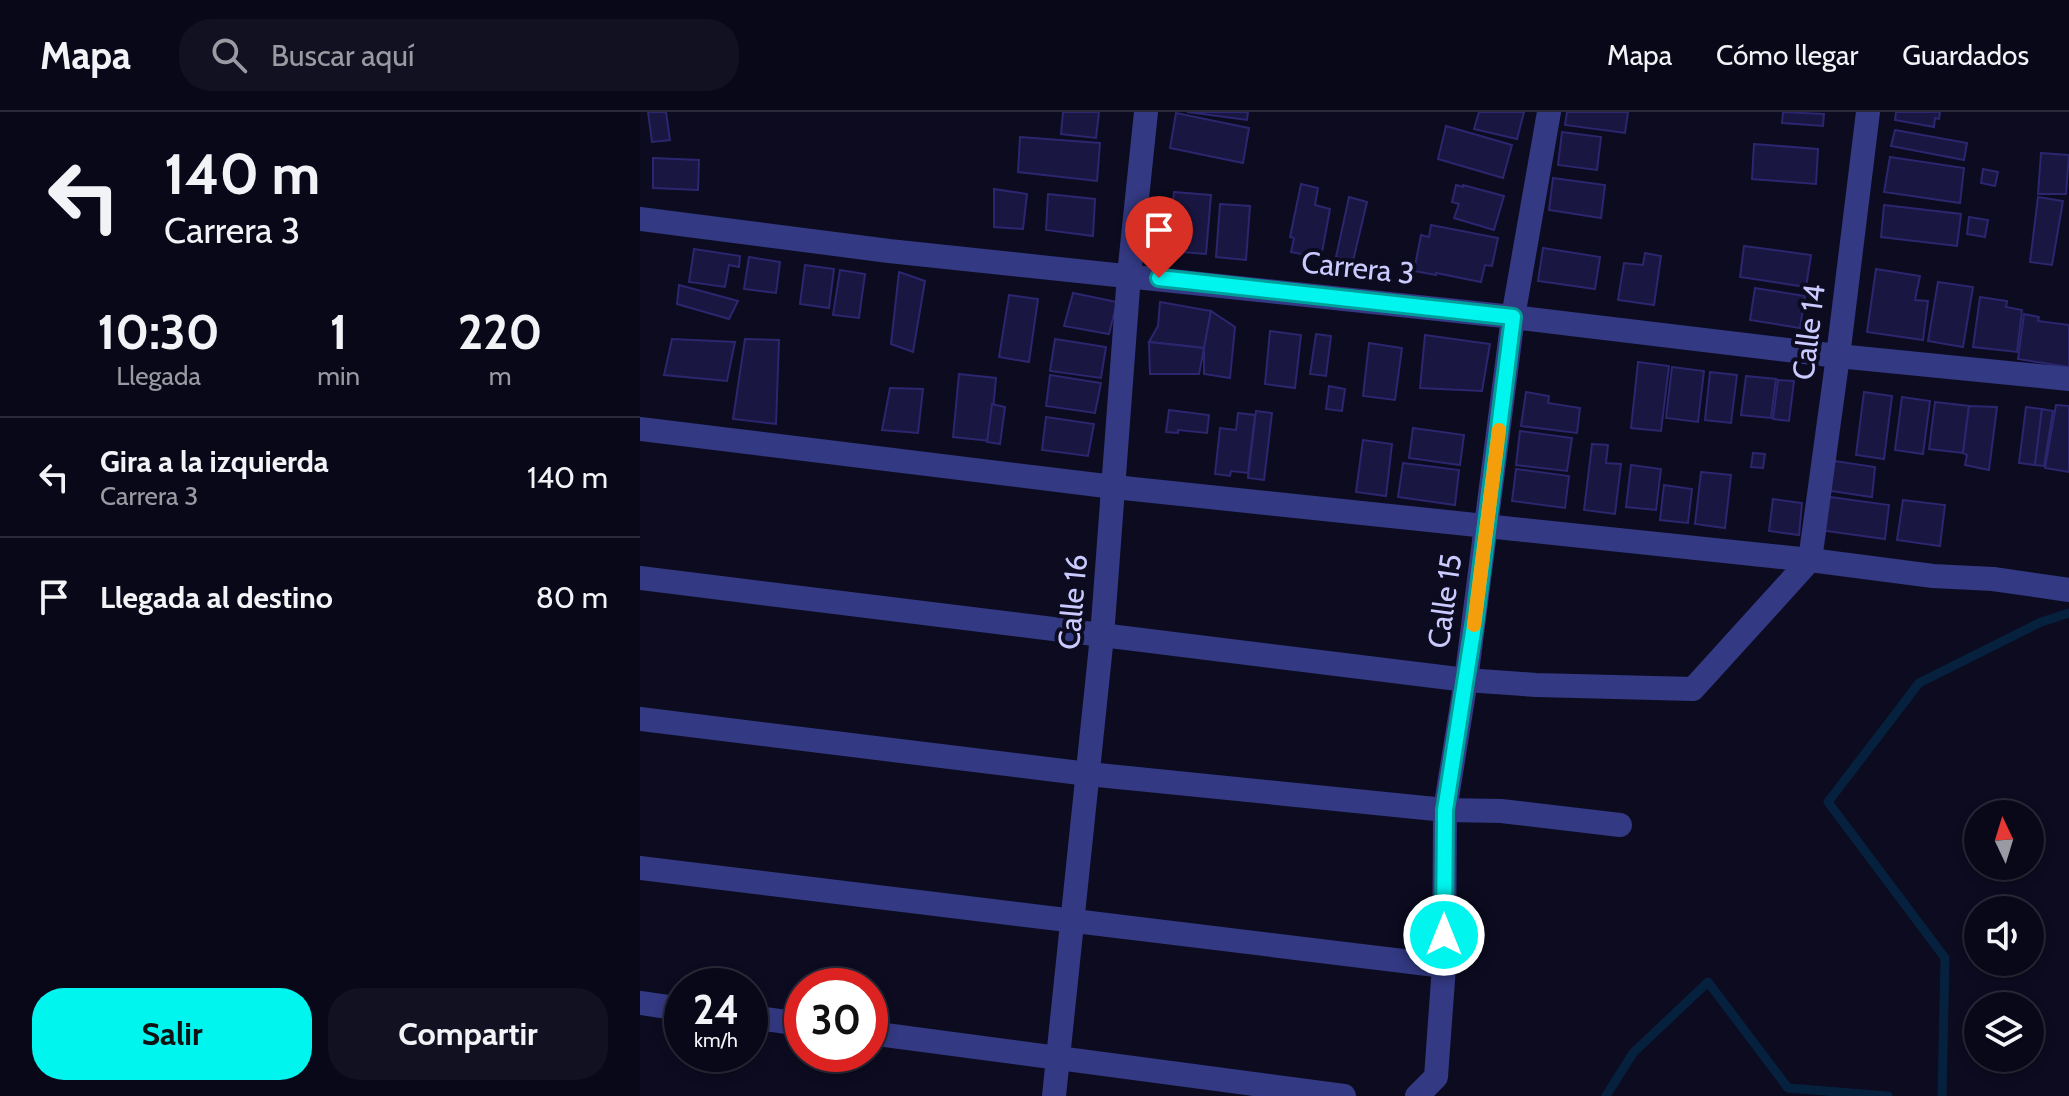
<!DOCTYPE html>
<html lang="es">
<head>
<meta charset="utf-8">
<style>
	:root { --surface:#090818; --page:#121121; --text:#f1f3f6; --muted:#999aa2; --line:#292937; --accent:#00f5ef }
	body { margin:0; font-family:Cabin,sans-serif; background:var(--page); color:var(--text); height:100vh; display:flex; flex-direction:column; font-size:30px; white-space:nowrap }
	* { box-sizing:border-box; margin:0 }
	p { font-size:26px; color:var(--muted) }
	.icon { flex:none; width:44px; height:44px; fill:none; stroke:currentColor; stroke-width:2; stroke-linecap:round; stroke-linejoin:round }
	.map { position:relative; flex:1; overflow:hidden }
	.drawer { display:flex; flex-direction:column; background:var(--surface); width:640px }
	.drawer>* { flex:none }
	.banner { background:#090818; color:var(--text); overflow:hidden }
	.needle { width:52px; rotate:356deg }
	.fabs { position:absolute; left:1324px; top:688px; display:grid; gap:16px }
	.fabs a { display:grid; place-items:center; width:80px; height:80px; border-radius:50%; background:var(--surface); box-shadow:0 4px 12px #0003,0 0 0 2px var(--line); font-size:40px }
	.speed { position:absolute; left:24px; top:856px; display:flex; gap:16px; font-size:40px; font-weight:700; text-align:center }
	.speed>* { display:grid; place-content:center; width:104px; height:104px; border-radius:50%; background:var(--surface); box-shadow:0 4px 12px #0003,0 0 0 2px var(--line); line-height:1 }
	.speed small { font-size:20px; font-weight:400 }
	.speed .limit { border:12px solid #d22; background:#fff; color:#111 }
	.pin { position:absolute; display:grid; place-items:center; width:68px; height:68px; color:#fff; margin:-82px -34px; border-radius:50% 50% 50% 0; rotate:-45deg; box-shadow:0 0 8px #0007 }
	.pin .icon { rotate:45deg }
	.me { position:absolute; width:88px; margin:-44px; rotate:0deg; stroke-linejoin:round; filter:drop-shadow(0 0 6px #0008) }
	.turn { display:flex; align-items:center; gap:28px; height:168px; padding:0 32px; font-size:36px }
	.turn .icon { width:104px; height:104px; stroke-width:2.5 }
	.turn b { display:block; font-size:56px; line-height:68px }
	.eta { display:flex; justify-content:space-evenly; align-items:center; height:136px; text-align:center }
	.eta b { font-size:48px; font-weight:700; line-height:56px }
	.button { display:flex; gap:16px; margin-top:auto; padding:16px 32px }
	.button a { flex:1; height:92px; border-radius:32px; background:var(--accent); color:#111; font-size:32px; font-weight:700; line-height:92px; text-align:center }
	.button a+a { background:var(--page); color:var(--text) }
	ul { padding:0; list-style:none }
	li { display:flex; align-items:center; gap:24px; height:120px; padding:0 32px; border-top:2px solid var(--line) }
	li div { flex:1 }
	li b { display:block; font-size:30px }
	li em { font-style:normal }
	header { display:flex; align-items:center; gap:48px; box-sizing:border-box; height:112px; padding:0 40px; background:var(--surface); border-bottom:2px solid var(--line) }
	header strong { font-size:38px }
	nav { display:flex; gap:44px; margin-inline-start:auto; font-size:28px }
	.search { width:560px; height:72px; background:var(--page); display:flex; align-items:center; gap:20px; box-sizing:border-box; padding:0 28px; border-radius:32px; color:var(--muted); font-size:30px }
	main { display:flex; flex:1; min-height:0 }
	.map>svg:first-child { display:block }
</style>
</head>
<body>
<header>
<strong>Mapa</strong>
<div class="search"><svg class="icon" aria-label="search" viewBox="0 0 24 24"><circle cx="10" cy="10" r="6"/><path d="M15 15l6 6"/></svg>Buscar aquí</div>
<nav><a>Mapa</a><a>Cómo llegar</a><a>Guardados</a></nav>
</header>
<main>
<section class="drawer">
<div class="banner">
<div class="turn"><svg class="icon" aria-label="left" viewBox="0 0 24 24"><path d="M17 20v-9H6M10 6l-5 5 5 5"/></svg><div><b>140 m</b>Carrera 3</div></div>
</div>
<div class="eta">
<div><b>10:30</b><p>Llegada</p></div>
<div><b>1</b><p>min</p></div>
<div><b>220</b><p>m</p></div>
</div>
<ul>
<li><svg class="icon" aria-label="left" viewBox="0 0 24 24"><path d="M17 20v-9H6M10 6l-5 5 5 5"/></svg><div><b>Gira a la izquierda</b><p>Carrera 3</p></div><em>140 m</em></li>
<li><svg class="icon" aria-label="arrive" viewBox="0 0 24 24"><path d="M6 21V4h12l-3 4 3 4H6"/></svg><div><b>Llegada al destino</b></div><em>80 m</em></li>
</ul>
<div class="button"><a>Salir</a><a>Compartir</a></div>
</section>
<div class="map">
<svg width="1429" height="984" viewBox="0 0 1429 984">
	<rect width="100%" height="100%" fill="#0c0b20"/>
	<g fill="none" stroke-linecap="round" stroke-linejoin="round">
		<g stroke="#06213e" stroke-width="9">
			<polyline points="966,984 993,941 1068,870 1148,976 1248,984"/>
			<polyline points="1302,984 1305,846 1188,690 1279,571 1401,510 1429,501"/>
		</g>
	</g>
	<g fill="#191642" stroke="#2c266f" stroke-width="2">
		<polygon points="8,0 26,0 30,28 12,30"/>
		<polygon points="423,0 459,0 456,26 421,22"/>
		<polygon points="547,0 608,0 607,8"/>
		<polygon points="839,0 884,0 877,27 834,17"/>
		<polygon points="927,0 988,0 985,21 925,13"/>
		<polygon points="1143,0 1184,2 1183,14 1142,11"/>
		<polygon points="1256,0 1300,0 1299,7 1295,6 1294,15 1255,8"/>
		<polygon points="536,1 609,16 603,51 530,36"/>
		<polygon points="806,14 872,33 863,66 798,47"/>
		<polygon points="1255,18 1327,31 1324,48 1251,34"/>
		<polygon points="922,20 961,25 957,58 918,53"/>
		<polygon points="380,25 460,31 457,69 378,60"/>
		<polygon points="1114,32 1178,37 1176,72 1112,67"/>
		<polygon points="1401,41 1429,43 1426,82 1398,82"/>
		<polygon points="1250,45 1324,56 1320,91 1244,80"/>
		<polygon points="13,46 59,48 58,78 13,76"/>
		<polygon points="1343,57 1358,60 1355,74 1341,71"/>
		<polygon points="913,66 965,73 961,106 909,98"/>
		<polygon points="661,72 678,76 675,93 690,97 681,146 651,140 654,126 650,125"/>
		<polygon points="816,73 823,75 823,73 864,84 854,118 814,106 819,92 812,90"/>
		<polygon points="354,77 387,82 383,117 354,115"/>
		<polygon points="534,80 571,83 566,142 529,139"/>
		<polygon points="408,82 455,87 453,124 406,118"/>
		<polygon points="709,85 727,90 713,149 696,145"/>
		<polygon points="1398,85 1423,89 1412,153 1390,150"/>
		<polygon points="580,92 610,94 606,148 576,145"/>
		<polygon points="1244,93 1321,102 1317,134 1241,125"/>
		<polygon points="1329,105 1348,108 1345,125 1327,122"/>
		<polygon points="791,113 858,126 852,154 845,153 841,170 796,161 796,163 774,159 781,123 789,125"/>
		<polygon points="1104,134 1171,143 1166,175 1100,165"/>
		<polygon points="903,136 960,145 955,177 898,169"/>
		<polygon points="54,137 100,144 99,155 89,153 85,175 49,170"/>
		<polygon points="1005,141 1021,144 1014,193 978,188 984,151 1003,153"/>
		<polygon points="109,145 140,150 136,181 104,177"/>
		<polygon points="165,153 194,157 189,196 160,192"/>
		<polygon points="1236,157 1280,164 1275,188 1288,189 1283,228 1227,220"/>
		<polygon points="200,158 225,162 219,206 193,203"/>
		<polygon points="259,160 285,169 273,240 251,232"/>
		<polygon points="1298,170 1333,175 1323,235 1288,229"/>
		<polygon points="39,173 98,189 89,207 37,192"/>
		<polygon points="1115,176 1165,184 1160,216 1110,208"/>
		<polygon points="433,181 477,190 469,222 424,214"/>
		<polygon points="369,183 398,187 389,250 359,245"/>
		<polygon points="1340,185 1367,189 1366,195 1382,198 1377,240 1333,235"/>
		<polygon points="520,190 571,199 564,236 509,230 518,214"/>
		<polygon points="571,199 595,215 590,266 564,262 564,236"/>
		<polygon points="1384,202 1399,205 1398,209 1429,213 1429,255 1378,247"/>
		<polygon points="630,219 661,223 655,276 625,272"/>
		<polygon points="676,222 691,224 686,264 670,262"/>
		<polygon points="785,223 850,232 842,279 780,276"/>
		<polygon points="32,227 95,230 87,269 24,263"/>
		<polygon points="105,227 139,228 136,312 93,307"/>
		<polygon points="415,227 466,235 461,266 410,259"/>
		<polygon points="509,230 564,236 559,262 510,262"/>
		<polygon points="729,231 762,236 755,288 723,284"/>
		<polygon points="998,250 1029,254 1021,319 991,316"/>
		<polygon points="1032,255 1064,259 1058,310 1026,306"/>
		<polygon points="1070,260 1097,263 1091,311 1065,308"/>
		<polygon points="319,262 356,266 350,329 313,325"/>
		<polygon points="410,263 461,271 455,301 406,294"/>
		<polygon points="1106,264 1136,267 1131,306 1101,303"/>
		<polygon points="1138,268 1154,269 1149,309 1133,307"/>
		<polygon points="689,274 705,277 702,299 686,297"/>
		<polygon points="250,276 283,277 278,321 242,318"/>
		<polygon points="886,280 909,284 908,291 940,296 937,321 881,314"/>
		<polygon points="1224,280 1252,284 1244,347 1216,343"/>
		<polygon points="1262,285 1290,289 1283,342 1255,338"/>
		<polygon points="1295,290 1329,294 1323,341 1289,337"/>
		<polygon points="352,292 365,295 360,332 347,330"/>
		<polygon points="1416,293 1429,294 1429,360 1405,356"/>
		<polygon points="1329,294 1357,295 1349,358 1325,353 1327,343 1323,341"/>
		<polygon points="1386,295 1402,297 1395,353 1379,351"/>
		<polygon points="1402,297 1413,299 1404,354 1395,353"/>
		<polygon points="529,298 569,303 567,321 538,318 538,321 526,320"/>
		<polygon points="616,299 632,301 624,368 608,366"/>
		<polygon points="598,301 615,303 608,361 591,359 590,364 575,362 580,316 596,318"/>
		<polygon points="406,305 454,312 448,344 402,338"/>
		<polygon points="773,316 824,323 820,353 769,346"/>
		<polygon points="880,319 932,326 927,359 876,353"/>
		<polygon points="723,328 752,332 746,384 716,380"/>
		<polygon points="952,332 968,333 966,351 981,352 975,402 944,398"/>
		<polygon points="1113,341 1125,342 1123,356 1111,355"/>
		<polygon points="1188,348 1235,355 1232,385 1184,378"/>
		<polygon points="763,351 819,358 815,393 758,385"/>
		<polygon points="991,353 1021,357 1016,398 986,395"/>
		<polygon points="876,357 929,364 925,396 872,389"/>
		<polygon points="1061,360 1091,363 1085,416 1055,412"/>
		<polygon points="1024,373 1052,377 1048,411 1020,408"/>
		<polygon points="1183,384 1249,393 1245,427 1179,418"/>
		<polygon points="1133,387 1162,391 1159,423 1129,419"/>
		<polygon points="1263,388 1305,393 1300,434 1257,428"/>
	</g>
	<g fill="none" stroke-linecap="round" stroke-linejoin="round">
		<g stroke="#333982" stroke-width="24">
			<polyline points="0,107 249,139 873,205 1198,244 1429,267"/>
			<polyline points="0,317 474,375 1170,448 1293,464 1353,467 1429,478"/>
			<polyline points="0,466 826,568 896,573 1053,577 1170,448 1198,244 1228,0"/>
			<polyline points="0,607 448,662 805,698 861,699 980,713"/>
			<polyline points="0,756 804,854"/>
			<polyline points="0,891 42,897"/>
			<polyline points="110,905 162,912"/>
			<polyline points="230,921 704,984"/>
			<polyline points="414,984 462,524 489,163 506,0"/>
			<polyline points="777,984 796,965 804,854 805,698 826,568 873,205 909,0"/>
		</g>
	</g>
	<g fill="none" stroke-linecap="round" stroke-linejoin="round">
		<defs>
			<polyline id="route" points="519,166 873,205 835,507 805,698 804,823"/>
		</defs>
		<use href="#route" stroke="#009f9b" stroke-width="20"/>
		<use href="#route" stroke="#00f5ef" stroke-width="14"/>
		<polyline stroke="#f59e0b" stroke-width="14" points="834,513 859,318"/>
	</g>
	<g text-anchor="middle" stroke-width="8" stroke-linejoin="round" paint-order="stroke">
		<g font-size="30" fill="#cacaff" stroke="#0c0b20">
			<text transform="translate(718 156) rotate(6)" y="10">Carrera 3</text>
			<text transform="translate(1169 220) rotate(-83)" y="10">Calle 14</text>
			<text transform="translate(805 489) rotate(-82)" y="10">Calle 15</text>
			<text transform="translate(433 490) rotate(-85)" y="10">Calle 16</text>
		</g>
	</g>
</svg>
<div class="fabs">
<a><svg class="needle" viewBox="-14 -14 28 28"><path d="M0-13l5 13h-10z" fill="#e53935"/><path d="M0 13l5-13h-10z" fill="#999aa2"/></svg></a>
<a><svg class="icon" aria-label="sound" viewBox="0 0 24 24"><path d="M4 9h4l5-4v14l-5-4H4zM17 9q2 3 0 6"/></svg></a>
<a><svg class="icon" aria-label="layers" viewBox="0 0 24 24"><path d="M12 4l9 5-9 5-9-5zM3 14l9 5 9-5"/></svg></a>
</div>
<div class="speed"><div>24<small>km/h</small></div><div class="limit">30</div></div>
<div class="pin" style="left:519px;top:166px;background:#d93025"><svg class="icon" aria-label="arrive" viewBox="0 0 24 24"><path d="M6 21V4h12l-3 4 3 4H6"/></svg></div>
<svg class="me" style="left:804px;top:823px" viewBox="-20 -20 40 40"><circle r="17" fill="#00f5ef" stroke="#fff" stroke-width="3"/><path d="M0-11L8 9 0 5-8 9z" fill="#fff"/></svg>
</div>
</main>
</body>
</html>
